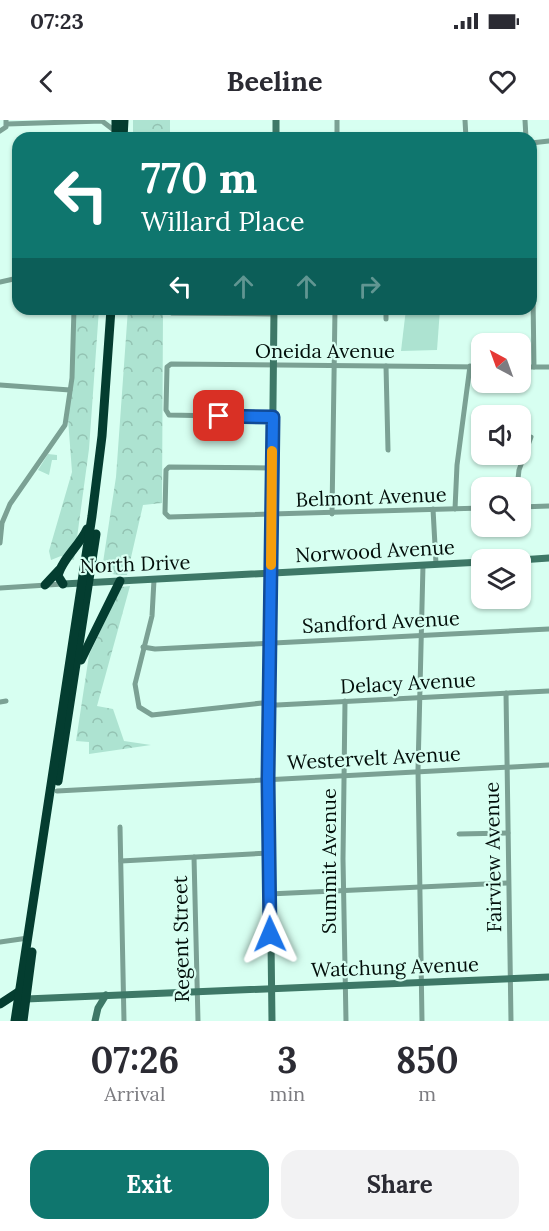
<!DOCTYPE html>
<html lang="en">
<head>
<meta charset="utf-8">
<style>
	:root { --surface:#fff; --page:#f2f2f3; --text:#2b2b33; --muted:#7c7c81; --accent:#0f766e }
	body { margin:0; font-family:Lora,serif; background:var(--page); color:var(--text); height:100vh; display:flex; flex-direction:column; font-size:22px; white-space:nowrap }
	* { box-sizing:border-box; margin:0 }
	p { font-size:20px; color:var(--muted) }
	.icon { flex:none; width:33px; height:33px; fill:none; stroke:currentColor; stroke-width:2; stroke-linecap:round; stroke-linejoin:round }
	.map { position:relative; height:901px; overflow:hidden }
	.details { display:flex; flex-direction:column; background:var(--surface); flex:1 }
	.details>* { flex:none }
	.banner { position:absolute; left:12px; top:12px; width:525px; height:183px; border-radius:18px; box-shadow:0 2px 4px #0004; background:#0f766e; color:#fff; overflow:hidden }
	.needle { width:39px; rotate:319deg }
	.fabs { position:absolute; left:471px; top:213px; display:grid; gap:12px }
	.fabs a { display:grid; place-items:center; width:60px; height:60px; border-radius:12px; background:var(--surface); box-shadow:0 2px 4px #0004; font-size:30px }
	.pin { position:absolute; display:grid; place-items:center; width:51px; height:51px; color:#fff; margin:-26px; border-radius:12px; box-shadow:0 3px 9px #0006 }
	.me { position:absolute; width:66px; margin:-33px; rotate:359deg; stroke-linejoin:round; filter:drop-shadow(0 0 4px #0008) }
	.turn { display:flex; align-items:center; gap:21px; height:126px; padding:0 30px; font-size:27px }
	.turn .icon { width:78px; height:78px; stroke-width:2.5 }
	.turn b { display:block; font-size:42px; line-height:51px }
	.lanes { display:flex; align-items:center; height:57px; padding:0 30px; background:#0003; justify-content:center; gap:30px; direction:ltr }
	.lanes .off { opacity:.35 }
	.eta { display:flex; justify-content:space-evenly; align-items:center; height:102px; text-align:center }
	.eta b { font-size:36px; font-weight:800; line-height:42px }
	.action { display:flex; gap:12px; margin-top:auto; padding:12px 30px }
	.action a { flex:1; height:69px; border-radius:18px; background:var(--accent); color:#fff; font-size:24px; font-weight:800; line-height:69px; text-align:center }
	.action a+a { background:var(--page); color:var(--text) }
	.status { display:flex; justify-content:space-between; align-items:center; height:42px; padding:0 30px; background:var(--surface); direction:ltr }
	.status svg { height:16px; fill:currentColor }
	header { display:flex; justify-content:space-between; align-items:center; height:78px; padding:0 30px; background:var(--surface); font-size:27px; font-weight:800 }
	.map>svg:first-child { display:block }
</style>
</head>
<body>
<div class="status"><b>07:23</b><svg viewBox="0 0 49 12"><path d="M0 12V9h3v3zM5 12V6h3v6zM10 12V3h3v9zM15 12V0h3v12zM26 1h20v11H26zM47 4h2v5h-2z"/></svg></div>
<header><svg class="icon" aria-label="back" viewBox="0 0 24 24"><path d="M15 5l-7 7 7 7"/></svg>Beeline<svg class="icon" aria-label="heart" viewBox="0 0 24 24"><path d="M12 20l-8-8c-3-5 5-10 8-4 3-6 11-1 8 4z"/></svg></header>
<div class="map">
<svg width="549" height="901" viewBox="0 0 549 901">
	<defs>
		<pattern id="forest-crowns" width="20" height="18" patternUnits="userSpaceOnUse" patternTransform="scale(1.5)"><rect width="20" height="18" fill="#ade3d1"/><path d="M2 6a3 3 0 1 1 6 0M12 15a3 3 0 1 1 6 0" fill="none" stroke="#93c2b2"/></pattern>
	</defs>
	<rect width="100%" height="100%" fill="#d7fff1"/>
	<g fill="#ade3d1">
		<polygon points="406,189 440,189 437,230 401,231"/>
		<polygon points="48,334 57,335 57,340 52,340 49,355 38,350"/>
	</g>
	<g fill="url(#forest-crowns)">
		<rect x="133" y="0" width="37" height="18"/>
		<polygon points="76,189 99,189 89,329 74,440 61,436 51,440 49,431 72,352 68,299"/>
		<path d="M128 189H163L162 383 143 385 127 455C117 455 110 455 102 449L116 357Z"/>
		<polygon points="130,466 97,586 113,589 124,621 151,625 89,634 89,622 76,621 89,535 121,467"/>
	</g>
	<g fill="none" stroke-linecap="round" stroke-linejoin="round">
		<g stroke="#7ba194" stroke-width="5">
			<polyline points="337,0 337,18"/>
			<polyline points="465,0 466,18"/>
			<polyline points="525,0 526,18"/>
			<polyline points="7,4 102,1 115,11"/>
			<polyline points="0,11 6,7 6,0"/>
			<polyline points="531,23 549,21"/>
			<polyline points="532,105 534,247"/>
			<polyline points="0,162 18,158"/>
			<polyline points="167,189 172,193 274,194"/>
			<polyline points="386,199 386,189"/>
			<polyline points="386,246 388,330"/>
			<polyline points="520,247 549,247"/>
			<polyline points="0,265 70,270"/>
			<polyline points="272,297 169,295 166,290 167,247 171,244 482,247"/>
			<polyline points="272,348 169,347 166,350 165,393 169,397 482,388"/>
			<polyline points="517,368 519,350 531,317"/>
			<polyline points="520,387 549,386"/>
			<polyline points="433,389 436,444"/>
			<polyline points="455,389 457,345 470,246"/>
			<polyline points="332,394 335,189"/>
			<polyline points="0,423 2,403 10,384 65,305 72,258 74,189"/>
			<polyline points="154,460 152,496 135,564 139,587 152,595 262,583 277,585 549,571"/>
			<polyline points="0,468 63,464"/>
			<polyline points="143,527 155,529 549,509"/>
			<polyline points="506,573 511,901"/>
			<polyline points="345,581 343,739 346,901"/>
			<polyline points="0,582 6,581"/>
			<polyline points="57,671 549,645"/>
			<polyline points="120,707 124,901"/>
			<polyline points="459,714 508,713"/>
			<polyline points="194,737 198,901"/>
			<polyline points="121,741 269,733"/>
			<polyline points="269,774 507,763"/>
			<polyline points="0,822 28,818"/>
			<polyline points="422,901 418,650 423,445"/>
		</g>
		<g stroke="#3e7867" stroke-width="7">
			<polyline points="276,18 276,0"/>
			<polyline points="520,440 549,438"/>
			<polyline points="63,464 482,442"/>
			<polyline points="26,879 549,857"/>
			<polyline points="95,901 98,888 106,875"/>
			<polyline points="272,901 269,659 274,189"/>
		</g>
		<g stroke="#043d30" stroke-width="9">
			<polyline points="116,18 116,0"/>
			<polyline points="123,18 124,0"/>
			<path d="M63 464 58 456C61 440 80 425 87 409"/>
			<polyline points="45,465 59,450"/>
			<polyline points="81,540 120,461"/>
			<polyline points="58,661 96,414"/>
			<polyline points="0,884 20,871"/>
			<polyline points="15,901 92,396 102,316 111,189"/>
			<polyline points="23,901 32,832"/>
		</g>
	</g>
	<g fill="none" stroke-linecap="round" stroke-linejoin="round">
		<defs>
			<polyline id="route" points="219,296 273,297 268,659 270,814"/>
		</defs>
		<use href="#route" stroke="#114b97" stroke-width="15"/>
		<use href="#route" stroke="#1a73e8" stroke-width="10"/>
		<polyline stroke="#f59e0b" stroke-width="10" points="271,445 272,331"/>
	</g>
	<g text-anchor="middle" stroke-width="4.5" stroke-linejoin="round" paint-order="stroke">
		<g font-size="20" fill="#020e0a" stroke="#d7fff1">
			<text x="325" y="238">Oneida Avenue</text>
			<text transform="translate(371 377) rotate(-2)" y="7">Belmont Avenue</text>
			<text transform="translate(375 431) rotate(-3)" y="7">Norwood Avenue</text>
			<text transform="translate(135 444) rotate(-2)" y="7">North Drive</text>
			<text transform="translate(381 502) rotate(-3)" y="7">Sandford Avenue</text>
			<text transform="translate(408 563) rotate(-3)" y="7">Delacy Avenue</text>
			<text transform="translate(374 638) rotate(-3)" y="7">Westervelt Avenue</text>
			<text transform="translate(493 737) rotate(-91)" y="7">Fairview Avenue</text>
			<text transform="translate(329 741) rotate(-90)" y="7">Summit Avenue</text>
			<text transform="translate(181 819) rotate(-91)" y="7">Regent Street</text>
			<text transform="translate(395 847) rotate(-2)" y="7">Watchung Avenue</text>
		</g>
	</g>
</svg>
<div class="fabs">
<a><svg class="needle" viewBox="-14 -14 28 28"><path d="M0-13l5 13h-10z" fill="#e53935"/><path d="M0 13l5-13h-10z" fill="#7c7c81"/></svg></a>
<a><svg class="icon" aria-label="sound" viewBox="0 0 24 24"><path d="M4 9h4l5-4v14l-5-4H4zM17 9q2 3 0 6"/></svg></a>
<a><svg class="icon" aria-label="search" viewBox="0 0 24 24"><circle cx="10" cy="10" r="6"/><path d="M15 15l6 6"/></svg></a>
<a><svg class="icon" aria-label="layers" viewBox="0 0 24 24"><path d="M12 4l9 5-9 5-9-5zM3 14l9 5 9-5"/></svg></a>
</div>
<div class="pin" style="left:219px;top:296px;background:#d93025"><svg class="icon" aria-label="arrive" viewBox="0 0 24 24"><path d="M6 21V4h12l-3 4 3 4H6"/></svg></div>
<svg class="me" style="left:270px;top:814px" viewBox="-20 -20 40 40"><path d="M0-17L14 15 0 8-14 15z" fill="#1a73e8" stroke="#fff" stroke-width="4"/></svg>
<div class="banner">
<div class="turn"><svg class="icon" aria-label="left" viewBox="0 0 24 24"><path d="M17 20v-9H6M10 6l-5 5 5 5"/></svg><div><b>770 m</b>Willard Place</div></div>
<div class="lanes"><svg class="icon" aria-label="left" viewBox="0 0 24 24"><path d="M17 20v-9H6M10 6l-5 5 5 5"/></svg><svg class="icon off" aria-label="ahead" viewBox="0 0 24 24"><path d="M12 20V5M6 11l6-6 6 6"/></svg><svg class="icon off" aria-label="ahead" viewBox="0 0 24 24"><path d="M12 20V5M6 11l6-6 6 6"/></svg><svg class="icon off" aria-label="right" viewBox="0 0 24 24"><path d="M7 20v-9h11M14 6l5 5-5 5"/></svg></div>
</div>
</div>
<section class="details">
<div class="eta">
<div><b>07:26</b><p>Arrival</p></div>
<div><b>3</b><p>min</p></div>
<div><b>850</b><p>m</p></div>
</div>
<div class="action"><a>Exit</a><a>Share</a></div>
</section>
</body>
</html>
